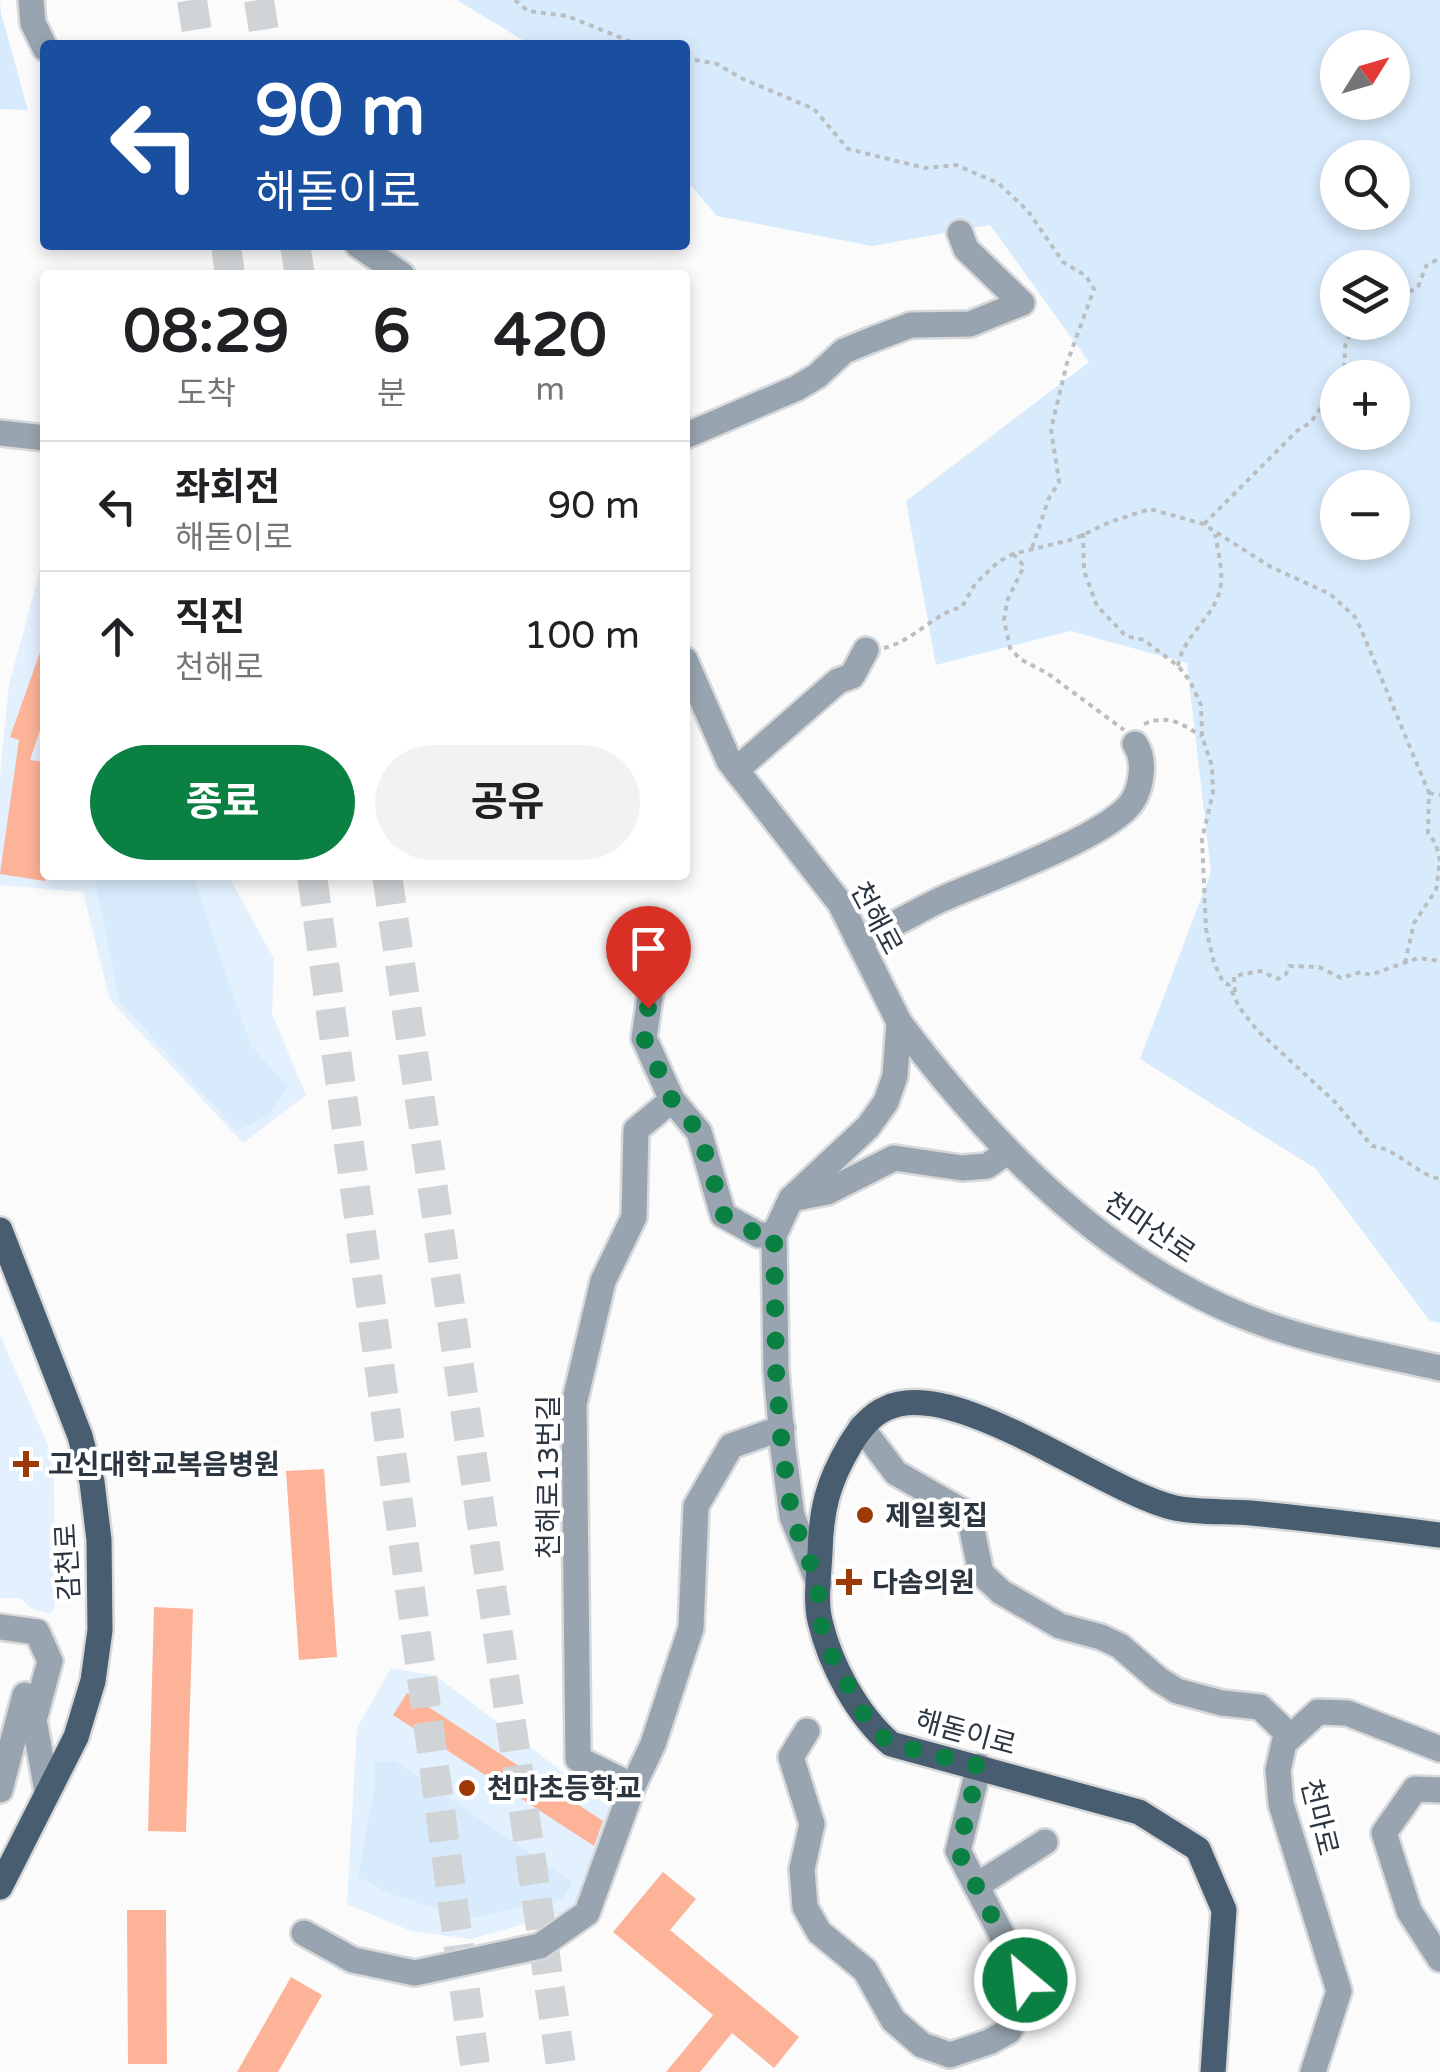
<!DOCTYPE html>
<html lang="ko">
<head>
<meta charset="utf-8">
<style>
	:root { --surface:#fff; --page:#f2f2f2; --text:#202124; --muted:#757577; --line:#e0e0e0; --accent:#0b8043 }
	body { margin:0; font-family:"Varela Round","Noto Sans KR",sans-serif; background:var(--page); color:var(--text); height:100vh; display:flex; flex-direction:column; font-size:38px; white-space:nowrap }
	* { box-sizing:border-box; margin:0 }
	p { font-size:32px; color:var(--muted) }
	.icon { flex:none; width:55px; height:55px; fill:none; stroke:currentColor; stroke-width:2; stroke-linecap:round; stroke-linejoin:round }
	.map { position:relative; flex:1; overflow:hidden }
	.panel { position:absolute; left:40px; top:270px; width:650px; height:610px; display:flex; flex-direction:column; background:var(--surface); border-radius:10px; box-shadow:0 5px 15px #0003 }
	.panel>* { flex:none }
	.hud { position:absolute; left:40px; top:40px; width:650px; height:210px; border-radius:10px; box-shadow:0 5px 15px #0003; background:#1a4fa0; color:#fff; overflow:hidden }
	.needle { width:65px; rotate:53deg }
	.buttons { position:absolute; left:1320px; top:30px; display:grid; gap:20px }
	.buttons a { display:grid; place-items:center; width:90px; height:90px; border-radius:50%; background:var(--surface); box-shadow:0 5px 15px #0003; font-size:50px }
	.pin { position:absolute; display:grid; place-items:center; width:85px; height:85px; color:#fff; margin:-102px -42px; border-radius:50% 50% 50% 0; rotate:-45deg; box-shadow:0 0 10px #0007 }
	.pin .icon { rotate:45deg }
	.me { position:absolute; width:110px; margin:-55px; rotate:332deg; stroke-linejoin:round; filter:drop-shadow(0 0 8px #0008) }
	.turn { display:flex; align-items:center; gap:35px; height:210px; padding:0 50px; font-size:45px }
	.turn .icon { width:130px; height:130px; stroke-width:2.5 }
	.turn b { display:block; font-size:70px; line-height:85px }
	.eta { display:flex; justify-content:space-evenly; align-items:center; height:170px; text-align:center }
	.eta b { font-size:60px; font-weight:700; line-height:70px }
	.primary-button { display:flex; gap:20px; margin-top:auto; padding:20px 50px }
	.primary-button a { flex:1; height:115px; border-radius:60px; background:var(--accent); color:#fff; font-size:40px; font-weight:700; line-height:115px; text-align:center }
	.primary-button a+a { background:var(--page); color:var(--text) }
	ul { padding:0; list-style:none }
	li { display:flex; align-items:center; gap:30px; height:130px; padding:0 50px; border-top:2px solid var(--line) }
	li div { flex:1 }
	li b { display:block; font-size:38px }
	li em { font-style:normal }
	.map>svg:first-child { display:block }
</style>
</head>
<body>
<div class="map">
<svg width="1440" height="2072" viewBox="0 0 1440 2072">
	<rect width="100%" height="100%" fill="#fbfbfb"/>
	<g fill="#e3f0fd">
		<polygon points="45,552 45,875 228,875 274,959 272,1014 306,1095 243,1143 110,1000 83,892 0,885 0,776 9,685"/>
		<polygon points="0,1335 48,1446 54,1482 55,1607 50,1614 32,1609 20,1598 0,1598"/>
		<polygon points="391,1668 436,1676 617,1813 602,1860 574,1910 471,1939 411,1931 347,1904 357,1728"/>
	</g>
	<g fill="#d8ebfc" fill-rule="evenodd">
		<polygon points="0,0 1,13 28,110 0,109"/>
		<path d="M457 0H1440V1323L1430 1321 1315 1168 1140 1059 1211 872 1187 663 1070 631 936 665 906 501 1089 362 990 225 872 246 717 216 685 179V45H531ZM1338 48H1392V102H1338ZM1338 158H1392V212H1338ZM1338 268H1392V322H1338ZM1338 378H1392V432H1338ZM1338 488H1392V542H1338Z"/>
		<polygon points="94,875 193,875 251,1046 288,1087 269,1115 237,1131 119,1000"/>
		<polygon points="395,1761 572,1882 563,1899 467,1919 388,1893 358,1877 374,1790 374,1762"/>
	</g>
	<g fill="#fdb397">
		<polygon points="43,644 45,715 30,760 45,762 45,881 0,874 19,740 10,737"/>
		<polygon points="324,1469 337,1657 299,1660 286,1471"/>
		<polygon points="154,1607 193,1609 186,1832 148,1831"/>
		<polygon points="407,1693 603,1821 594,1846 393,1715"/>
		<polygon points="663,1872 696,1899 670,1930 799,2037 774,2068 732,2033 700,2072 666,2072 713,2015 613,1932"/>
		<polygon points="127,1910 166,1910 167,2064 128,2064"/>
		<polygon points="291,1977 322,1995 278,2072 237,2072"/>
	</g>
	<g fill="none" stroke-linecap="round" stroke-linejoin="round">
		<g stroke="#d1d4d6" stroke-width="30" stroke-dasharray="30 15" stroke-linecap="butt">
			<polyline points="192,0 199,45"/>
			<polyline points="259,0 266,45"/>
			<polyline points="226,245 230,275"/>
			<polyline points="295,245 300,275"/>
			<polyline points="312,875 476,2072"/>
			<polyline points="387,875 562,2072"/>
		</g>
		<defs>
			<g id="minor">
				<polyline points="31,0 33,23 45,48"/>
				<polyline points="358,245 402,275"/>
				<polyline points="0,433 45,438"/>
				<polyline points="685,436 797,388 817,376 844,351 871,340 911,325 970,324 1022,303 966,249 960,233"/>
				<polyline points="685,660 729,761 840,903 899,1022 895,1076 886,1102 868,1127 791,1199 774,1235 776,1370 783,1449 792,1516 819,1584"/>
				<polyline points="736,770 838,681 852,676 866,650"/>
				<path d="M857 938C887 931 912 913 940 900 987 879 1093 842 1127 808 1141 794 1147 762 1135 744"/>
				<polyline points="657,948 644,1038 672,1100 699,1132 723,1215 759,1235 774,1235"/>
				<path d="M899 1022C995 1150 1115 1273 1270 1326 1325 1345 1383 1355 1440 1368"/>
				<polyline points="791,1199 827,1192 894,1158 962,1168 987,1166 1007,1152"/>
				<polyline points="861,1427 896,1473 964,1512 971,1525 981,1573 1001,1592 1060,1626 1101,1637 1120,1646 1158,1679 1177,1691 1222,1703 1260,1707 1290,1736"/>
				<polyline points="0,1627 37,1632 50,1661 34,1720 47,1791"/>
				<polyline points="807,1731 791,1757 812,1824 802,1869 805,1907 819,1932 865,1970 893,2020 922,2045 950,2055 989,2042 1009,2031 1023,2004 1025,1979 958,1851 979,1766"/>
				<polyline points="633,1786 578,1759 574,1404 603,1281 634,1217 636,1130 672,1100"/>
				<polyline points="0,1790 25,1695"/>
				<polyline points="1440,1790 1415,1789 1384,1833 1409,1911 1440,1959"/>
				<polyline points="976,1886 1045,1842"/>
				<polyline points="304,1933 353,1960 415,1973 540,1946 587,1913 633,1786 653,1744 691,1628 696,1506 731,1446 782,1428"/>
				<polyline points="1313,2072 1339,1991 1281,1804 1278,1770 1284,1743 1318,1712 1347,1713 1440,1749"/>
			</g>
			<g id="major">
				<polyline points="0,1230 80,1436 92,1482 99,1540 100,1630 93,1681 76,1737 0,1887"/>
				<path d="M1213 2072 1224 1910 1198 1849 1139 1812 891 1744C857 1715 830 1664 820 1621 815 1600 819 1574 820 1553 821 1509 828 1482 850 1445 859 1430 870 1415 887 1408 955 1376 1104 1492 1175 1508 1199 1513 1227 1511 1251 1513 1314 1519 1377 1527 1440 1535"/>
			</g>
		</defs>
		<use href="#minor" stroke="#d6d8d9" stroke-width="30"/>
		<use href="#major" stroke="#d6d8d9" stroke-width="30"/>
		<g stroke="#babec1" stroke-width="4" stroke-dasharray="5 5" stroke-linecap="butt">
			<polyline points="515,0 528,11 567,16 639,45"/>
			<polyline points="685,58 717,64 741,78 814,109 848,149 925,168 956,165 998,183 1028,211 1063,262 1086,276 1094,289 1067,363 1051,429 1059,482 1049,498 1031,551"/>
			<polyline points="1392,302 1418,287 1426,266 1440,258"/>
			<path d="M1342 378C1350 348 1335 348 1362 322"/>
			<polyline points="1204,524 1297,431 1311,422 1338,384"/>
			<path d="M1083 533 1084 571 1097 606 1126 636 1144 640 1178 666 1190 681 1201 705 1202 736 1212 766 1213 793 1202 839 1206 929 1214 963 1223 982 1229 985 1239 1007 1257 1030 1335 1102 1372 1146C1398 1149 1414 1173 1440 1179"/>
			<polyline points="1013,554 1024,566 1007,601 1004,620 1010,648 1020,659 1047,673 1124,730"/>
			<path d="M884 648C914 641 934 613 962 607L975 584 998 562 1013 554 1074 539 1110 522 1150 509 1203 524 1271 567 1330 594 1355 617 1361 629 1429 793 1428 833 1436 844 1440 861 1436 890 1414 923 1405 963"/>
			<path d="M1178 666C1182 637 1214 617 1220 590 1224 572 1218 551 1215 534"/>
			<path d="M1144 724C1170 713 1182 725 1202 736"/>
			<polyline points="1429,793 1440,795"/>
			<polyline points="1235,992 1234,976 1260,971 1278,979 1286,974 1289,966 1319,967 1341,978 1361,972 1370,975 1418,958 1440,961"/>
		</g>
		<use href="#minor" stroke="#98a4af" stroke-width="25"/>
		<use href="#major" stroke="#485d6f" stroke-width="25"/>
	</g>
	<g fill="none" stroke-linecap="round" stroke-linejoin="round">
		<polyline stroke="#0b8043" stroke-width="18" stroke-dasharray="0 32.4" points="648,1008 644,1038 672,1100 699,1132 724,1215 759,1235 774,1234 776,1370 782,1449 792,1516 818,1584 819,1618 830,1652 870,1726 891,1744 979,1766 958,1851 1025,1980"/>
	</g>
	<g fill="#9d3905" stroke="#fff" stroke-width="4">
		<path d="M21 1449h10v10h10v10h-10v10h-10v-10h-10v-10h10z"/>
		<circle cx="865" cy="1515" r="10"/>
		<path d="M844 1567h10v10h10v10h-10v10h-10v-10h-10v-10h10z"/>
		<circle cx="467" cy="1788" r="10"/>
	</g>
	<g text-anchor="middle" stroke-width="8" stroke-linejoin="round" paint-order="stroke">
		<g font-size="28" fill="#2b3640" stroke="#fff">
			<text transform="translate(877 918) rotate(62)" y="10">천해로</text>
			<text transform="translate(1150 1227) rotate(34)" y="10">천마산로</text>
			<text transform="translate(548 1477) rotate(-90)" y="10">천해로13번길</text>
			<text transform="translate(67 1562) rotate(-93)" y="10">감천로</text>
			<text transform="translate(966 1732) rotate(15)" y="10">해돋이로</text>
			<text transform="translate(1320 1817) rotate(76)" y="10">천마로</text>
		</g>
		<g font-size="28" font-weight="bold" fill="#2b3640" stroke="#fff" text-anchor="start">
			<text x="48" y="1474">고신대학교복음병원</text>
			<text x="885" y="1525">제일횟집</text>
			<text x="872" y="1592">다솜의원</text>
			<text x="487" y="1798">천마초등학교</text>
		</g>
	</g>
</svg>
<div class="buttons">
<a><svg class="needle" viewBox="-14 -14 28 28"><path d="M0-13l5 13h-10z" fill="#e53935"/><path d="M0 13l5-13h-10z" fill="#757577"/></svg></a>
<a><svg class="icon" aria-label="search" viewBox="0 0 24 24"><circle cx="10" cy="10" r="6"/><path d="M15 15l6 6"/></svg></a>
<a><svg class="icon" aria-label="layers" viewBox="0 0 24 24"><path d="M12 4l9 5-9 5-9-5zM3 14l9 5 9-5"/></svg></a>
<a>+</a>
<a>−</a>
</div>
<div class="pin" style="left:648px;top:1008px;background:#d93025"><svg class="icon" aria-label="arrive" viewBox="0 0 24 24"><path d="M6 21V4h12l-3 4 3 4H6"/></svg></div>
<svg class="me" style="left:1025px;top:1980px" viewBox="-20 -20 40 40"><circle r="17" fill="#0b8043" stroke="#fff" stroke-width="3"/><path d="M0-11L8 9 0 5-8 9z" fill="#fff"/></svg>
<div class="hud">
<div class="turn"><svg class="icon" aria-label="left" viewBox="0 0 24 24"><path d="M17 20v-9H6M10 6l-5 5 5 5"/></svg><div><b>90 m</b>해돋이로</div></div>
</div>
<section class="panel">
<div class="eta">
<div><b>08:29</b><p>도착</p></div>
<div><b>6</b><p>분</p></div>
<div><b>420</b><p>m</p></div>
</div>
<ul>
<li><svg class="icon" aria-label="left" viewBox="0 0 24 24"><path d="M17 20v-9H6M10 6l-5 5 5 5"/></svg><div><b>좌회전</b><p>해돋이로</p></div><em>90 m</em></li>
<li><svg class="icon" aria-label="ahead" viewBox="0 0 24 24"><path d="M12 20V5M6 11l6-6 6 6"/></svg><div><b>직진</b><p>천해로</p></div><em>100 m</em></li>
</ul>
<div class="primary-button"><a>종료</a><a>공유</a></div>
</section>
</div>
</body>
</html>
